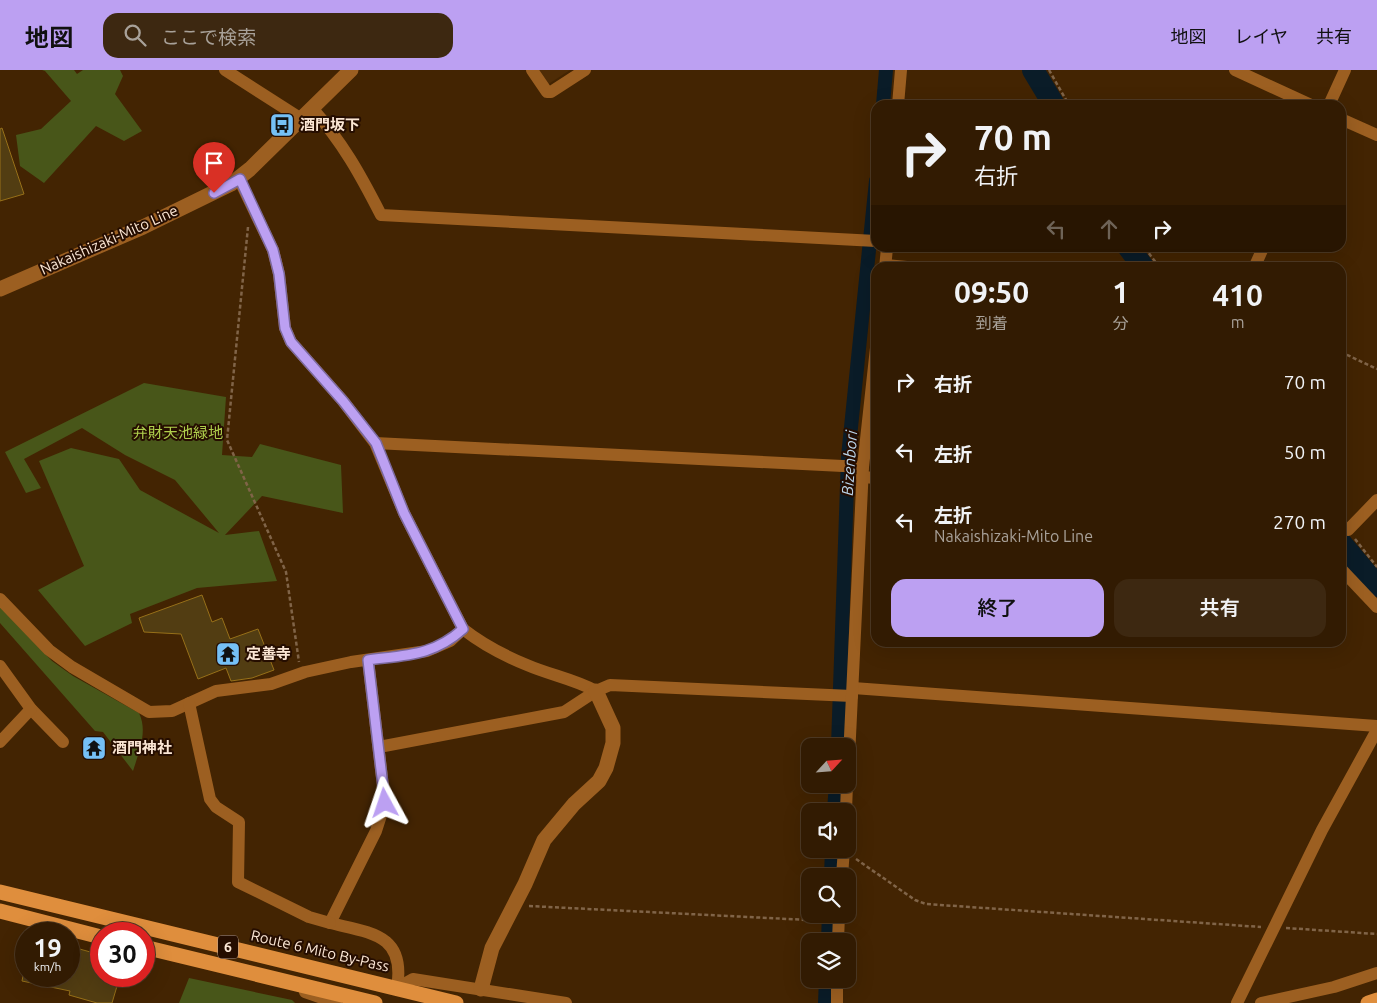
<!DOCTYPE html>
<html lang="ja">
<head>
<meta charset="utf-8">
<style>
	:root { --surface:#321b02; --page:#3d2811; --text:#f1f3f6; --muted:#a8a199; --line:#4d3924; --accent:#bca0f2 }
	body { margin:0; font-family:Ubuntu,"Noto Sans JP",sans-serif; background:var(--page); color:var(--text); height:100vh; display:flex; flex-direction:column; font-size:19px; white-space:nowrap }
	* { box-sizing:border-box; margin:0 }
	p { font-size:16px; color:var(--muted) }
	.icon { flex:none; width:28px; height:28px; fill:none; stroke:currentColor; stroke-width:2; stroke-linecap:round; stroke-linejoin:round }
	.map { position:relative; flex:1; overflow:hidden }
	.side { position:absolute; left:871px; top:192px; width:475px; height:385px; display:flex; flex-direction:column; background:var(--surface); border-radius:15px; box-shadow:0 5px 20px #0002,0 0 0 1px var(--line) }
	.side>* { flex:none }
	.hud { position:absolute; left:871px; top:30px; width:475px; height:152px; border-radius:15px; box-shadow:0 5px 20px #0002,0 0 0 1px var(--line); background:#321b02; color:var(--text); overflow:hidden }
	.needle { width:32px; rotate:64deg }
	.buttons { position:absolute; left:801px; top:668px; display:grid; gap:10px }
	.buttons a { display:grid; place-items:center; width:55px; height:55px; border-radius:10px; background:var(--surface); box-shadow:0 5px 20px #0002,0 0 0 1px var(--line); font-size:25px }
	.speed { position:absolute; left:15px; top:852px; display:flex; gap:10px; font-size:25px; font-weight:700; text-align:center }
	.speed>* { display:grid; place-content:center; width:65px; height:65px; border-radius:50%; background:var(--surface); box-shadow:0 5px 20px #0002,0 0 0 1px var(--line); line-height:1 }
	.speed small { font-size:12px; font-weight:400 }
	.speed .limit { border:8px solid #d22; background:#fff; color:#111 }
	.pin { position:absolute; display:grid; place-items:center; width:42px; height:42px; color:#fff; margin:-51px -21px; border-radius:50% 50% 50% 0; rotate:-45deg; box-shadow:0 0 5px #0007 }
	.pin .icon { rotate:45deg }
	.me { position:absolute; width:55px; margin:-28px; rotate:355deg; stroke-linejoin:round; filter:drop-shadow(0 0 4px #0008) }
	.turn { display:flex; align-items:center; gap:18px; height:105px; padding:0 20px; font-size:22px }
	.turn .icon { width:65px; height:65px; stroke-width:2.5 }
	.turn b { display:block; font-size:35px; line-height:42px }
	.lanes { display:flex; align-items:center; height:48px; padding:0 20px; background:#0003; justify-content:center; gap:25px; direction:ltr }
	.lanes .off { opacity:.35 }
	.eta { display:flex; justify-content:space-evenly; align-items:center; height:85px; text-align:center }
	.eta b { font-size:30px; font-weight:600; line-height:35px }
	.action { display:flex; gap:10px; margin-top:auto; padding:10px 20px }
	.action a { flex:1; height:58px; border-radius:15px; background:var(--accent); color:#111; font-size:20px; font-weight:600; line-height:58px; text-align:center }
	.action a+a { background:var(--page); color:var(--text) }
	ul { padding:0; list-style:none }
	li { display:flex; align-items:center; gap:15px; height:70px; padding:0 20px }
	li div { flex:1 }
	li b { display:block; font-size:19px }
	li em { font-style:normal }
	header { display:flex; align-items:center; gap:30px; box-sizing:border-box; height:70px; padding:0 25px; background:var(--accent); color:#111 }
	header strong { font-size:24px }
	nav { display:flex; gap:28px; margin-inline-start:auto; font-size:18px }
	.search { width:350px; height:45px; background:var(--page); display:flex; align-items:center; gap:12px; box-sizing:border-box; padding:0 18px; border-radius:15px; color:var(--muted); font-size:19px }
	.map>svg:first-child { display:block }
</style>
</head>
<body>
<header>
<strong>地図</strong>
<div class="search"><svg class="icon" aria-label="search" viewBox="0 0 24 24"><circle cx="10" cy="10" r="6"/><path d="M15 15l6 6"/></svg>ここで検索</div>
<nav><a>地図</a><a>レイヤ</a><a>共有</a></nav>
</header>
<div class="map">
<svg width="1377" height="933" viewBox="0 0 1377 933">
	<rect width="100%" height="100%" fill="#432402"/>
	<polygon fill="#4f2c06" points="537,0 570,0 547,15"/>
	<g fill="#485619">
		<polygon points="42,0 74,0 77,4 83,0 120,0 123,6 115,24 142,61 124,71 96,56 44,113 20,96 16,65 41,59 71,31 45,1"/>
		<polygon points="144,313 226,327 222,385 252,387 260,374 341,395 343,443 262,426 225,465 259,461 277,511 197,518 130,544 132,553 85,576 38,520 84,496 39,391 71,378 119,389 140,420 219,463 175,410 125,385 82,358 24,389 41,418 26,423 5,382"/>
		<path d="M0 537 52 591 73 606 139 643C148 661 139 682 133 701L103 662 95 661 0 553Z"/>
		<polygon points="189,908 292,930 295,933 179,933"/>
	</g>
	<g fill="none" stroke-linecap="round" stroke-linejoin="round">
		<g stroke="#0a1c28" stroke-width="14">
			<polyline points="883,35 886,0"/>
			<polyline points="838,676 848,387 876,111"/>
			<polyline points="834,741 836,714"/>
			<polyline points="831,806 832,779"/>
			<polyline points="828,871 829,844"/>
			<polyline points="825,933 826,909"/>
		</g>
		<g stroke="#0a1c28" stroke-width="22">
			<polyline points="1033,0 1054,35"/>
			<polyline points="1129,178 1144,198"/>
			<polyline points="1341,473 1377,516"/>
		</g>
	</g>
	<g fill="#523d12" stroke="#977019">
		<polygon points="2,58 24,124 0,131 0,59"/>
		<polygon points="202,525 212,552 222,548 230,569 258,559 274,600 252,608 231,611 226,598 198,609 181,564 144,562 139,548"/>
		<polygon points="69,876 101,885 101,906 120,906 112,933 97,933 69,925 70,921 22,911 23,906 69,906"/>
	</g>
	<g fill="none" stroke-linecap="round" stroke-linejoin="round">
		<g stroke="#806448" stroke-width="2.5" stroke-dasharray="4 2.5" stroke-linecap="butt">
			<polyline points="1049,0 1069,35"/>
			<polyline points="248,157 227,370 286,502 299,592"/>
			<polyline points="1145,178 1160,198"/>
			<polyline points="1341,282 1377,299"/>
			<polyline points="1355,469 1377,497"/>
			<polyline points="856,789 915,830 926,834 1261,857"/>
			<polyline points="529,836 828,851"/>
			<polyline points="1286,858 1377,864"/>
		</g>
		<g stroke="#9c5f21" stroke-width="12">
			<polyline points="225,0 300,48"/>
			<polyline points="532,0 547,22 551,22 585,0"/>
			<polyline points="1235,0 1311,35"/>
			<polyline points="898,35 901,0"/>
			<polyline points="1329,35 1345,0"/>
			<path d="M312 38C343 73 360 104 381 145L876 171"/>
			<polyline points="1341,49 1377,65"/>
			<path d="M239 109 273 180 279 204 285 258 291 272 343 331 375 373 404 443 463 559C482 574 505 586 527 595 550 605 574 609 596 621"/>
			<polyline points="886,195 917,198"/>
			<polyline points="885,198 887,178"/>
			<polyline points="1254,198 1263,178"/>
			<polyline points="375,373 863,397"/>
			<polyline points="862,407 876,408"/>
			<polyline points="1348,460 1377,430"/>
			<polyline points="1341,499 1377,537"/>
			<polyline points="0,529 49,580 72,597 149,642 172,641 216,621 271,614 305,602 351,592 427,581 450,571 463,559"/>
			<path d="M368 590 385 733 376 761 330 853C371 863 406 864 397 918"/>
			<polyline points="0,596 31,639 63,672"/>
			<polyline points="853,618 1377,656"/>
			<polyline points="189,633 210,729 216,737 239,752 238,812 309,847 330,853"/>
			<polyline points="0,672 31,639"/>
			<polyline points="379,677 564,642 596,621 610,615 852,626"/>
			<polyline points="848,708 863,397 876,278"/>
			<polyline points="846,741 847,714"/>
			<polyline points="842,806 844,779"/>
			<polyline points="838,871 839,844"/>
			<polyline points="397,918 413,909 566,933"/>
			<polyline points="305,922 336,933"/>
			<polyline points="837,933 837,909"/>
			<polyline points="1237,933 1322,760 1377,660"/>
			<polyline points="1261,933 1334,917 1377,903"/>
		</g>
		<g stroke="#9c5f21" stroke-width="15">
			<polyline points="0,219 143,157 231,114 250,99 351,0"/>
			<polyline points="481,919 492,878 525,814 544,770 574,734 599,711 606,698 613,673 613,658 596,621"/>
		</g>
		<g stroke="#df8e3d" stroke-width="15">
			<polyline points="0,822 456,933"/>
			<polyline points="0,841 101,867"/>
			<polyline points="144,877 375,933"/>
			<polyline points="1368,933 1377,930"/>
		</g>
	</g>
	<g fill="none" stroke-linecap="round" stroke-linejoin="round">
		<defs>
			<path id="route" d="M214 123 240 109 273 180 279 204 285 258 291 272 343 331 376 373 404 443 463 559C433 586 406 585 368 590L385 733"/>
		</defs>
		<use href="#route" stroke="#7a689d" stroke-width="12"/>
		<use href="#route" stroke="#bca0f2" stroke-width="9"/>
	</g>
	<defs>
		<symbol id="bus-square" viewBox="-11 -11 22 22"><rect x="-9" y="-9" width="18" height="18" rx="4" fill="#75c0f6" stroke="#250d00"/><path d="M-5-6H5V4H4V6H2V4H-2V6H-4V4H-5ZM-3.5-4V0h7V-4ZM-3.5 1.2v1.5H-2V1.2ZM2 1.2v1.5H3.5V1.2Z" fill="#111"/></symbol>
		<symbol id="temple-square" viewBox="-11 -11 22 22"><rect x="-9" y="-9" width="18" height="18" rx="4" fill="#75c0f6" stroke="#250d00"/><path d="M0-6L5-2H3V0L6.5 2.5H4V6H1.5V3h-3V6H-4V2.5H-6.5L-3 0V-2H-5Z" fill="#111"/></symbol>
	</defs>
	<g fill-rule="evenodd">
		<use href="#bus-square" x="268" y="41" width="28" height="28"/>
		<use href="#temple-square" x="214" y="570" width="28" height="28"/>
		<use href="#temple-square" x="80" y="664" width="28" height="28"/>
	</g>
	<g text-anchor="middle" stroke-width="4" stroke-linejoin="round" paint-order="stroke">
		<rect fill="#250d00" stroke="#bba594" stroke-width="1" x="218" y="865.5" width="20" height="23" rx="4"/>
		<g font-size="14" font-weight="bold" fill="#fbe6d4">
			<text x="228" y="882">6</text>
		</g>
		<g font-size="15" font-weight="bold" fill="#fbe6d4" stroke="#250d00" text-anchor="start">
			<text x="300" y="60">酒門坂下</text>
			<text x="246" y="589">定善寺</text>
			<text x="112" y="683">酒門神社</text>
		</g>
		<g font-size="15" fill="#fbe6d4" stroke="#250d00">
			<text transform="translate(109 170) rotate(-24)" y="5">Nakaishizaki-Mito Line</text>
			<text transform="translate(320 881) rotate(13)" y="5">Route 6 Mito By-Pass</text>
		</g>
		<g font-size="15" fill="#afcf4c" stroke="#250d00">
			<text x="178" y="368">弁財天池緑地</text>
		</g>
		<g font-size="16" font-style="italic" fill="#bbd5ea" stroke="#250d00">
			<text transform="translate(849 393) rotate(-86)" y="6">Bizenbori</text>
		</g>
	</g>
</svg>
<div class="buttons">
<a><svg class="needle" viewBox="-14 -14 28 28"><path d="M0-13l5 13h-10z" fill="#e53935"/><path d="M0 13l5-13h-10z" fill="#a8a199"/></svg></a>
<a><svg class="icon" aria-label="sound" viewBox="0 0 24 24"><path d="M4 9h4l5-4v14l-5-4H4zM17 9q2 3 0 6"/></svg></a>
<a><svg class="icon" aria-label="search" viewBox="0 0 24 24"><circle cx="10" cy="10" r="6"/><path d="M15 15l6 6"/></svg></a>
<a><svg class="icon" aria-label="layers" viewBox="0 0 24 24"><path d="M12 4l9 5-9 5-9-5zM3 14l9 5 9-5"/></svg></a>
</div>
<div class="speed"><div>19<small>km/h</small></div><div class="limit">30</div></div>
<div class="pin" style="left:214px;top:123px;background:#d93025"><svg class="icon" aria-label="arrive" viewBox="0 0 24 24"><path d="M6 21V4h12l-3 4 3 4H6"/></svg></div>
<svg class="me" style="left:385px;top:733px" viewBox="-20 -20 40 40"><path d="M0-17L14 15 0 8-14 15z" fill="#bca0f2" stroke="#fff" stroke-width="4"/></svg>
<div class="hud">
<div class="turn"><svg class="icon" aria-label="right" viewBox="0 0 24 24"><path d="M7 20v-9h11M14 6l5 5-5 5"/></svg><div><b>70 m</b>右折</div></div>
<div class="lanes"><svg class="icon off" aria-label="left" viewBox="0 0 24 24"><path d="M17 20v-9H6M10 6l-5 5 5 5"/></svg><svg class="icon off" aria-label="ahead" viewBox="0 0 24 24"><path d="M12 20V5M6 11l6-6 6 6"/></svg><svg class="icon" aria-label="right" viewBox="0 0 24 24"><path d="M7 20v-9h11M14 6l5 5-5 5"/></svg></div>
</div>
<section class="side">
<div class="eta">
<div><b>09:50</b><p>到着</p></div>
<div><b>1</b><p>分</p></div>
<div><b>410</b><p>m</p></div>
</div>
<ul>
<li><svg class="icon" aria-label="right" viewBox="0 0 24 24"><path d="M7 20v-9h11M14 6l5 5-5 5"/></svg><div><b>右折</b></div><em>70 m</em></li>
<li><svg class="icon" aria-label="left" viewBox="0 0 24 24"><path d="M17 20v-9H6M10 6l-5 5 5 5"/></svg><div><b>左折</b></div><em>50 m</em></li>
<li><svg class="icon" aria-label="left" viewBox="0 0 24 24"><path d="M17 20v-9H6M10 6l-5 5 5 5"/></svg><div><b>左折</b><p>Nakaishizaki-Mito Line</p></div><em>270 m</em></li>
</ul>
<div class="action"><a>終了</a><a>共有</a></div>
</section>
</div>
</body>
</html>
